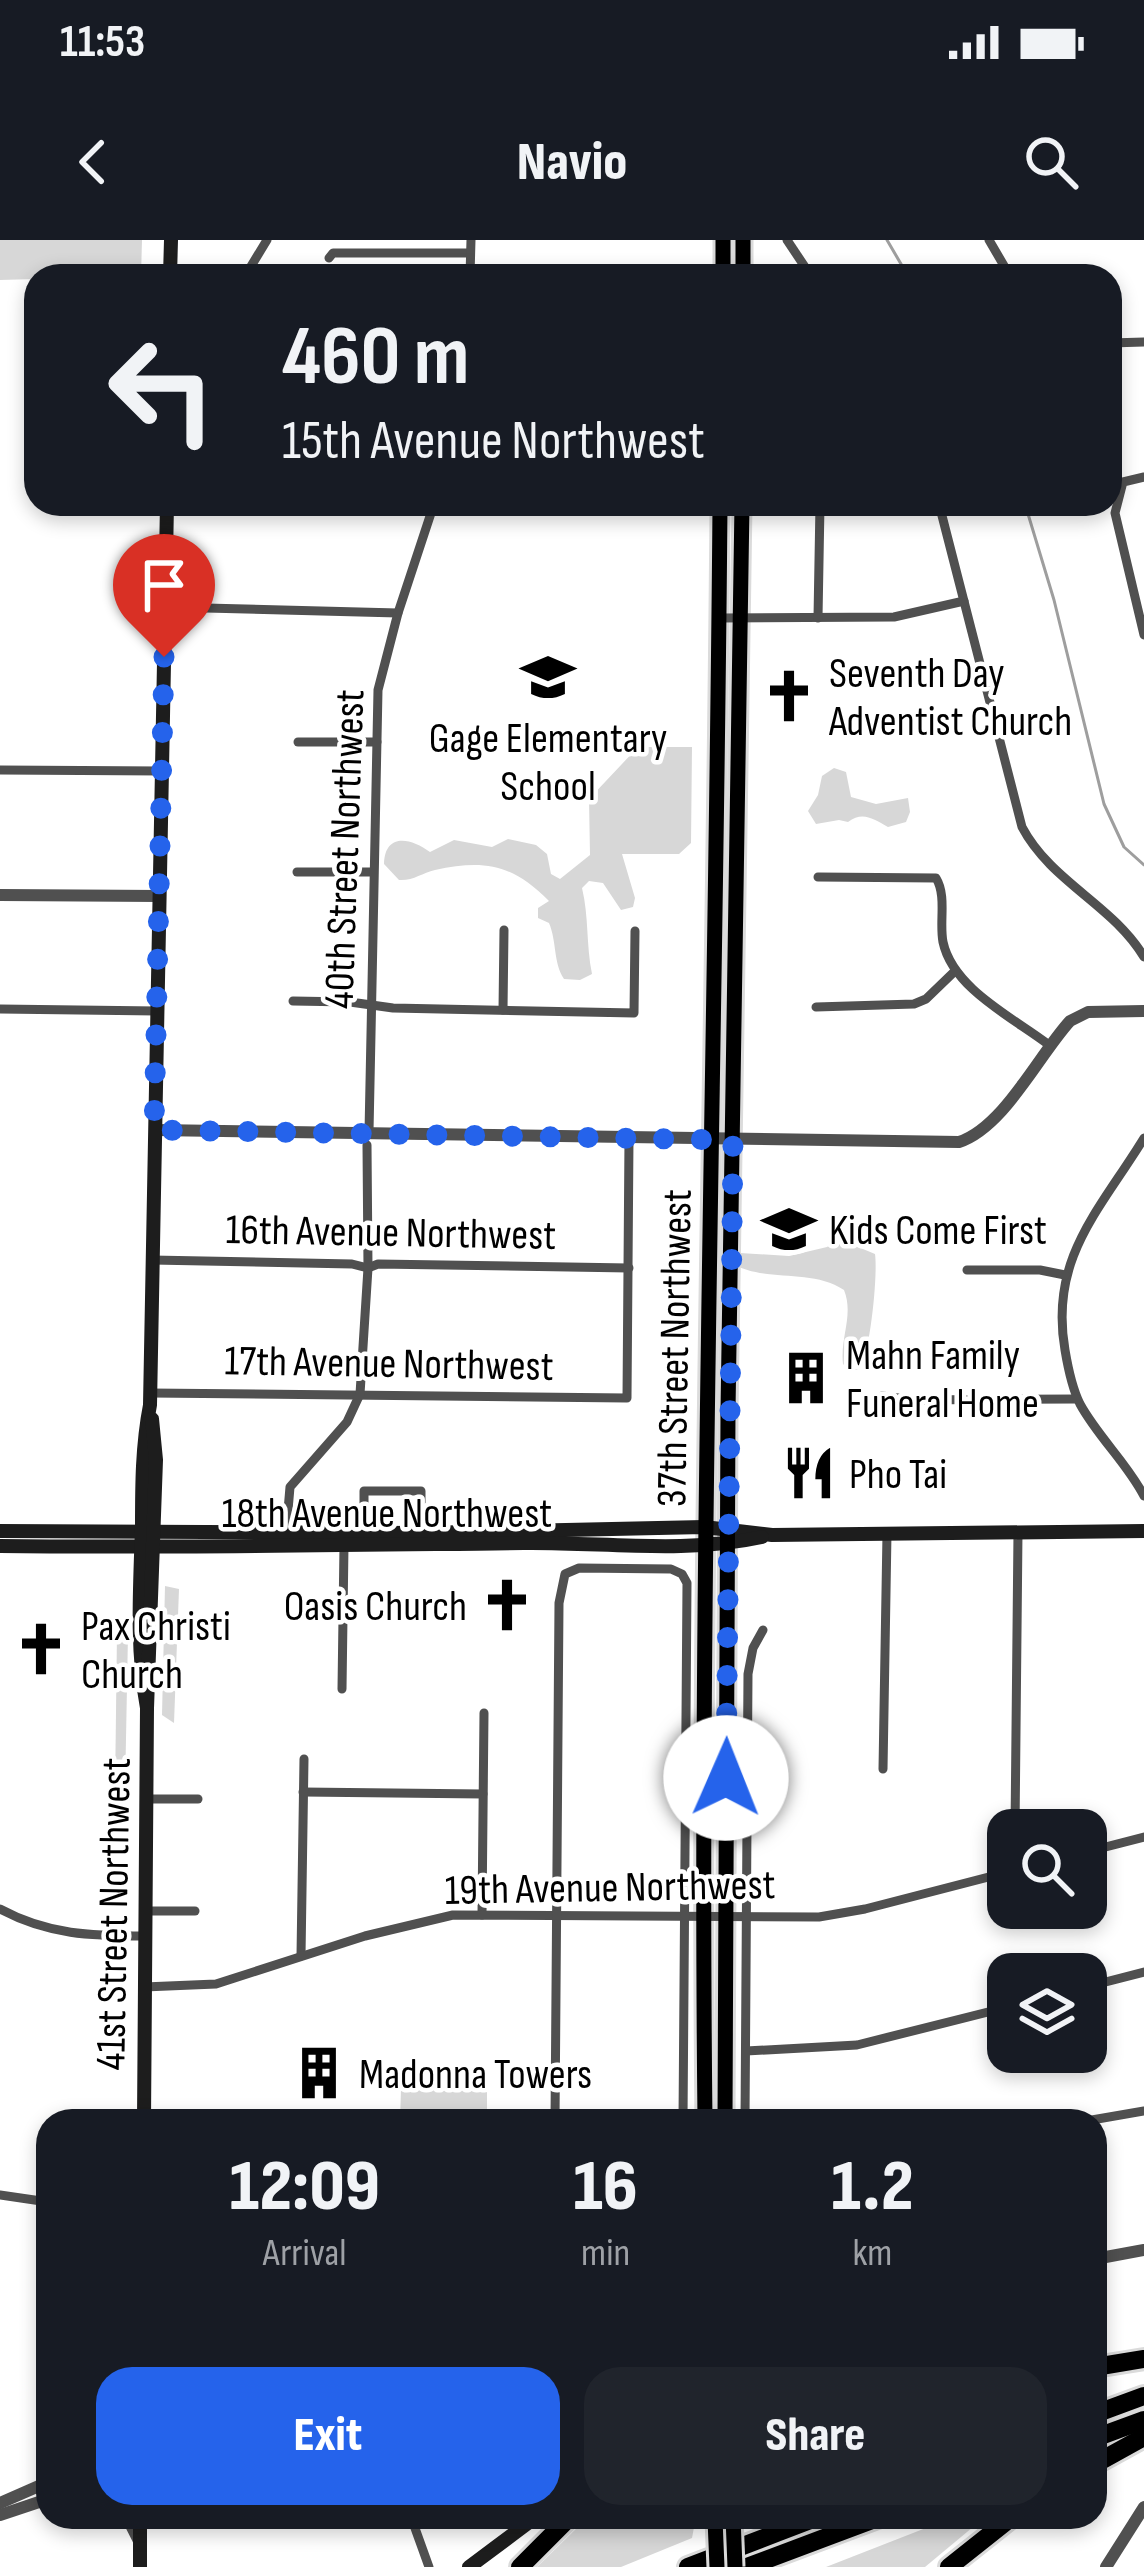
<!DOCTYPE html>
<html lang="en">
<head>
<meta charset="utf-8">
<style>
	:root { --surface:#171b24; --page:#20242c; --text:#f1f3f6; --muted:#9ea1a6; --accent:#2563eb }
	body { margin:0; font-family:"Sofia Sans Condensed",sans-serif; background:var(--page); color:var(--text); height:100vh; display:flex; flex-direction:column; font-size:45px; white-space:nowrap }
	* { box-sizing:border-box; margin:0 }
	p { font-size:39px; color:var(--muted) }
	.icon { flex:none; width:66px; height:66px; fill:none; stroke:currentColor; stroke-width:2; stroke-linecap:round; stroke-linejoin:round }
	.map { position:relative; flex:1; overflow:hidden }
	.side { position:absolute; left:36px; top:1869px; width:1071px; height:420px; display:flex; flex-direction:column; background:var(--surface); border-radius:36px; box-shadow:0 6px 18px #0003 }
	.side>* { flex:none }
	.top-card { position:absolute; left:24px; top:24px; width:1098px; height:252px; border-radius:36px; box-shadow:0 6px 18px #0003; background:#171b24; color:var(--text); overflow:hidden }
	.controls { position:absolute; left:987px; top:1569px; display:grid; gap:24px }
	.controls a { display:grid; place-items:center; width:120px; height:120px; border-radius:24px; background:var(--surface); box-shadow:0 6px 18px #0003; font-size:60px }
	.pin { position:absolute; display:grid; place-items:center; width:102px; height:102px; color:#fff; margin:-123px -51px; border-radius:50% 50% 50% 0; rotate:-45deg; box-shadow:0 0 12px #0007 }
	.pin .icon { rotate:45deg }
	.me { position:absolute; width:132px; margin:-66px; rotate:1deg; stroke-linejoin:round; filter:drop-shadow(0 0 9px #0008) }
	.turn { display:flex; align-items:center; gap:42px; height:252px; padding:0 60px; font-size:54px }
	.turn .icon { width:156px; height:156px; stroke-width:2.5 }
	.turn b { display:block; font-size:84px; line-height:102px }
	.eta { display:flex; justify-content:space-evenly; align-items:center; height:204px; text-align:center }
	.eta b { font-size:72px; font-weight:800; line-height:84px }
	.action { display:flex; gap:24px; margin-top:auto; padding:24px 60px }
	.action a { flex:1; height:138px; border-radius:36px; background:var(--accent); color:#fff; font-size:48px; font-weight:800; line-height:138px; text-align:center }
	.action a+a { background:var(--page); color:var(--text) }
	.status { display:flex; justify-content:space-between; align-items:center; height:84px; padding:0 60px; background:var(--surface); direction:ltr }
	.status svg { height:33px; fill:currentColor }
	header { display:flex; justify-content:space-between; align-items:center; height:156px; padding:0 60px; background:var(--surface); font-size:54px; font-weight:800 }
	.map>svg:first-child { display:block }
</style>
</head>
<body>
<div class="status"><b>11:53</b><svg viewBox="0 0 49 12"><path d="M0 12V9h3v3zM5 12V6h3v6zM10 12V3h3v9zM15 12V0h3v12zM26 1h20v11H26zM47 4h2v5h-2z"/></svg></div>
<header><svg class="icon" aria-label="back" viewBox="0 0 24 24"><path d="M15 5l-7 7 7 7"/></svg>Navio<svg class="icon" aria-label="search" viewBox="0 0 24 24"><circle cx="10" cy="10" r="6"/><path d="M15 15l6 6"/></svg></header>
<div class="map">
<svg width="1144" height="2327" viewBox="0 0 1144 2327">
	<rect width="100%" height="100%" fill="#fff"/>
	<g fill="#d7d7d7">
		<polygon points="0,0 142,0 141,36 0,40"/>
		<path d="M638 507H692L691 603 679 614H622L635 658 633 667 621 670 603 643 589 641 582 648C589 677 586 704 592 734L580 740 564 739C553 722 557 702 549 683L538 678V668L549 661C513 625 486 619 435 630 422 633 413 641 399 640L384 624C385 592 411 598 430 612L454 600 492 607 508 599 536 605 547 614 551 634 560 639 590 615 589 559Z"/>
		<path d="M834 528 846 532 851 557 876 564 908 558 910 572 906 582 888 587C873 579 863 571 848 582L839 580 816 584 808 571 818 555 822 536Z"/>
		<path d="M839 999 875 1014C878 1035 870 1113 860 1129L850 1131 843 1124C840 1097 854 1075 844 1050 812 1029 771 1042 737 1026L740 1013 789 1016 827 1007Z"/>
		<polygon points="165,1346 179,1349 174,1483 162,1475"/>
		<polygon points="117,1392 128,1394 125,1551 115,1552"/>
		<polygon points="401,1849 487,1850 487,1881 400,1881"/>
		<polygon points="588,2277 696,2277 692,2298 621,2327 537,2327"/>
		<polygon points="954,2277 985,2277 925,2327 826,2327"/>
	</g>
	<g fill="none" stroke-linecap="round" stroke-linejoin="round">
		<g stroke="#9e9e9e" stroke-width="3">
			<polyline points="887,0 908,36"/>
			<polyline points="1025,264 1054,360 1104,564 1124,607 1144,625"/>
		</g>
		<defs>
			<g id="primary">
				<polyline points="723,36 723,0"/>
				<polyline points="743,36 743,0"/>
				<path d="M705 1881C699 1342 716 803 720 264"/>
				<polyline points="725,1881 728,1171 742,264"/>
			</g>
			<g id="motorway">
				<polyline points="1095,2127 1144,2119"/>
				<polyline points="1095,2174 1144,2156"/>
				<polyline points="1095,2198 1144,2180"/>
				<polyline points="1095,2224 1144,2197"/>
				<polyline points="520,2327 570,2277"/>
				<polyline points="688,2327 818,2277"/>
				<polyline points="747,2327 880,2277"/>
				<polyline points="949,2327 1012,2277"/>
			</g>
		</defs>
		<use href="#primary" stroke="#dbdbdb" stroke-width="21"/>
		<use href="#motorway" stroke="#dbdbdb" stroke-width="24"/>
		<g stroke="#505050" stroke-width="9">
			<polyline points="787,0 811,36"/>
			<polyline points="989,0 1010,36"/>
			<polyline points="329,18 333,13 470,13"/>
			<polyline points="245,36 267,0"/>
			<polyline points="470,36 471,0"/>
			<polyline points="1110,103 1144,102"/>
			<polyline points="1144,237 1123,242 1115,273 1144,395"/>
			<path d="M939 264 1022 587C1051 642 1113 665 1144 717"/>
			<polyline points="165,367 398,373"/>
			<polyline points="720,378 894,377 964,361"/>
			<polyline points="818,378 820,264"/>
			<polyline points="298,502 377,502"/>
			<polyline points="0,530 162,531"/>
			<polyline points="297,632 372,632"/>
			<path d="M818 637 936 638C947 656 939 682 943 702 953 749 1014 778 1049 805"/>
			<polyline points="293,761 350,762 393,768 634,773 635,691"/>
			<polyline points="816,767 914,764 926,759 955,731"/>
			<polyline points="0,769 157,771"/>
			<polyline points="503,770 504,690"/>
			<polyline points="369,892 378,450 398,373 434,264"/>
			<path d="M1144 898C1100 970 1049 1018 1065 1110 1068 1128 1072 1148 1080 1164 1098 1197 1127 1223 1144 1256"/>
			<polyline points="152,1020 352,1024 368,1028 378,1024 629,1028"/>
			<polyline points="967,1030 1040,1030 1065,1035"/>
			<polyline points="150,1153 627,1158 629,898"/>
			<polyline points="882,1156 914,1160 1077,1159"/>
			<polyline points="364,1293 364,1251 421,1251 421,1293"/>
			<polyline points="286,1294 290,1247 347,1182 360,1154 368,1028 367,905"/>
			<polyline points="342,1449 344,1305"/>
			<polyline points="883,1529 887,1293"/>
			<polyline points="303,1552 483,1554"/>
			<polyline points="146,1559 198,1559"/>
			<polyline points="1015,1590 1018,1292"/>
			<polyline points="1086,1612 1144,1597"/>
			<path d="M0 1669C48 1695 92 1696 145 1696"/>
			<polyline points="146,1671 195,1671"/>
			<polyline points="482,1675 484,1473"/>
			<polyline points="301,1716 304,1519"/>
			<polyline points="144,1747 216,1744 365,1696 453,1675 819,1677 865,1669 1008,1632"/>
			<polyline points="1086,1747 1144,1732"/>
			<polyline points="746,1811 857,1805 1008,1767"/>
			<polyline points="555,1881 559,1363 565,1334 579,1328 671,1329 682,1334 687,1343 683,1881"/>
			<polyline points="745,1881 748,1434 753,1408 763,1390"/>
			<polyline points="1086,1881 1144,1871"/>
			<polyline points="0,1955 48,1962"/>
			<polyline points="411,2277 429,2327"/>
		</g>
		<g stroke="#505050" stroke-width="12">
			<polyline points="0,655 160,656"/>
			<path d="M155 890 959 902C1004 887 1038 816 1070 781L1088 772 1144 771"/>
			<polyline points="1095,2019 1144,2010"/>
			<polyline points="0,2263 48,2242"/>
			<polyline points="0,2275 48,2259"/>
			<polyline points="127,2277 140,2303"/>
			<polyline points="1106,2327 1144,2267"/>
		</g>
		<g stroke="#1d1d1d" stroke-width="14">
			<polyline points="170,36 171,0"/>
			<polyline points="0,1291 421,1293 704,1287 772,1295 1144,1291"/>
			<path d="M0 1306C175 1308 349 1305 524 1303 603 1302 685 1314 762 1297"/>
			<path d="M147 1468C136 1409 140 1348 142 1288 142 1246 142 1206 150 1165L167 264"/>
			<polyline points="144,1881 147,1468 156,1220 152,1179"/>
			<polyline points="140,2327 140,2277"/>
			<polyline points="469,2327 536,2277"/>
		</g>
		<use href="#primary" stroke="#000" stroke-width="15"/>
		<use href="#motorway" stroke="#000" stroke-width="18"/>
		<defs>
			<g id="primary-bridge">
				<polyline points="733,2277 735,2327"/>
				<polyline points="715,2279 717,2327"/>
			</g>
		</defs>
		<use href="#primary-bridge" stroke="#dbdbdb" stroke-width="21" stroke-linecap="butt"/>
		<use href="#primary-bridge" stroke="#000" stroke-width="15"/>
	</g>
	<g fill="none" stroke-linecap="round" stroke-linejoin="round">
		<polyline stroke="#2563eb" stroke-width="21" stroke-dasharray="0 37.8" points="164,417 154,890 733,900 726,1538"/>
	</g>
	<defs>
		<symbol id="school-bare" viewBox="-9 -9 18 18"><path d="M0-5L7-2L0 1L-7-2ZM-4 1L0 2.5L4 1V4Q0 6-4 4Z" fill="#000" stroke="#fff" stroke-width="2.5" paint-order="stroke"/></symbol>
		<symbol id="church-bare" viewBox="-9 -9 18 18"><path d="M-1.2-6h2.4v3.5h3.3v2.4h-3.3V6h-2.4V-.1h-3.3v-2.4h3.3Z" fill="#000" stroke="#fff" stroke-width="2.5" paint-order="stroke"/></symbol>
		<symbol id="building-bare" viewBox="-9 -9 18 18"><path d="M-4-6H4V6H1V3H-1V6H-4ZM-2.5-4.3h1.7v1.8h-1.7ZM.8-4.3h1.7v1.8H.8ZM-2.5-1h1.7V.8h-1.7ZM.8-1h1.7V.8H.8Z" fill="#000" stroke="#fff" stroke-width="2.5" paint-order="stroke"/></symbol>
		<symbol id="restaurant-bare" viewBox="-9 -9 18 18"><path d="M-5-6h1v4h1v-4h1v4h1v-4h1v5L-1.5 .5V6h-2V.5L-5-1ZM5-6V6H3V1.5H1.5Q1.5-4 5-6Z" fill="#000" stroke="#fff" stroke-width="2.5" paint-order="stroke"/></symbol>
	</defs>
	<g fill-rule="evenodd">
		<use href="#school-bare" x="510" y="399" width="76" height="76"/>
		<use href="#church-bare" x="751" y="418" width="76" height="76"/>
		<use href="#school-bare" x="751" y="951" width="76" height="76"/>
		<use href="#building-bare" x="768" y="1100" width="76" height="76"/>
		<use href="#restaurant-bare" x="771" y="1195" width="76" height="76"/>
		<use href="#church-bare" x="469" y="1327" width="76" height="76"/>
		<use href="#church-bare" x="3" y="1371" width="76" height="76"/>
		<use href="#building-bare" x="281" y="1795" width="76" height="76"/>
	</g>
	<g text-anchor="middle" stroke-width="9" stroke-linejoin="round" paint-order="stroke">
		<g font-size="42" fill="#000" stroke="#fff" text-anchor="start">
			<text x="829" y="447">Seventh Day<tspan x="829" dy="48">Adventist Church</tspan></text>
			<text x="548" y="512" text-anchor="middle">Gage Elementary<tspan x="548" dy="48">School</tspan></text>
			<text x="829" y="1004">Kids Come First</text>
			<text x="846" y="1129">Mahn Family<tspan x="846" dy="48">Funeral Home</tspan></text>
			<text x="849" y="1248">Pho Tai</text>
			<text x="467" y="1380" text-anchor="end">Oasis Church</text>
			<text x="81" y="1400">Pax Christi<tspan x="81" dy="48">Church</tspan></text>
			<text x="359" y="1848">Madonna Towers</text>
		</g>
		<g font-size="42" fill="#000" stroke="#fff">
			<text transform="translate(343 609) rotate(-88)" y="15">40th Street Northwest</text>
			<text transform="translate(391 991) rotate(1)" y="15">16th Avenue Northwest</text>
			<text transform="translate(673 1108) rotate(-89)" y="15">37th Street Northwest</text>
			<text transform="translate(389 1122) rotate(1)" y="15">17th Avenue Northwest</text>
			<text x="387" y="1287">18th Avenue Northwest</text>
			<text transform="translate(610 1646) rotate(-1)" y="15">19th Avenue Northwest</text>
			<text transform="translate(112 1674) rotate(-89)" y="15">41st Street Northwest</text>
		</g>
	</g>
</svg>
<div class="controls">
<a><svg class="icon" aria-label="search" viewBox="0 0 24 24"><circle cx="10" cy="10" r="6"/><path d="M15 15l6 6"/></svg></a>
<a><svg class="icon" aria-label="layers" viewBox="0 0 24 24"><path d="M12 4l9 5-9 5-9-5zM3 14l9 5 9-5"/></svg></a>
</div>
<div class="pin" style="left:164px;top:417px;background:#d93025"><svg class="icon" aria-label="arrive" viewBox="0 0 24 24"><path d="M6 21V4h12l-3 4 3 4H6"/></svg></div>
<svg class="me" style="left:726px;top:1538px" viewBox="-20 -20 40 40"><circle r="19" fill="#fff"/><path d="M0-13L10 11 0 6-10 11z" fill="#2563eb"/></svg>
<div class="top-card">
<div class="turn"><svg class="icon" aria-label="left" viewBox="0 0 24 24"><path d="M17 20v-9H6M10 6l-5 5 5 5"/></svg><div><b>460 m</b>15th Avenue Northwest</div></div>
</div>
<section class="side">
<div class="eta">
<div><b>12:09</b><p>Arrival</p></div>
<div><b>16</b><p>min</p></div>
<div><b>1.2</b><p>km</p></div>
</div>
<div class="action"><a>Exit</a><a>Share</a></div>
</section>
</div>
</body>
</html>
